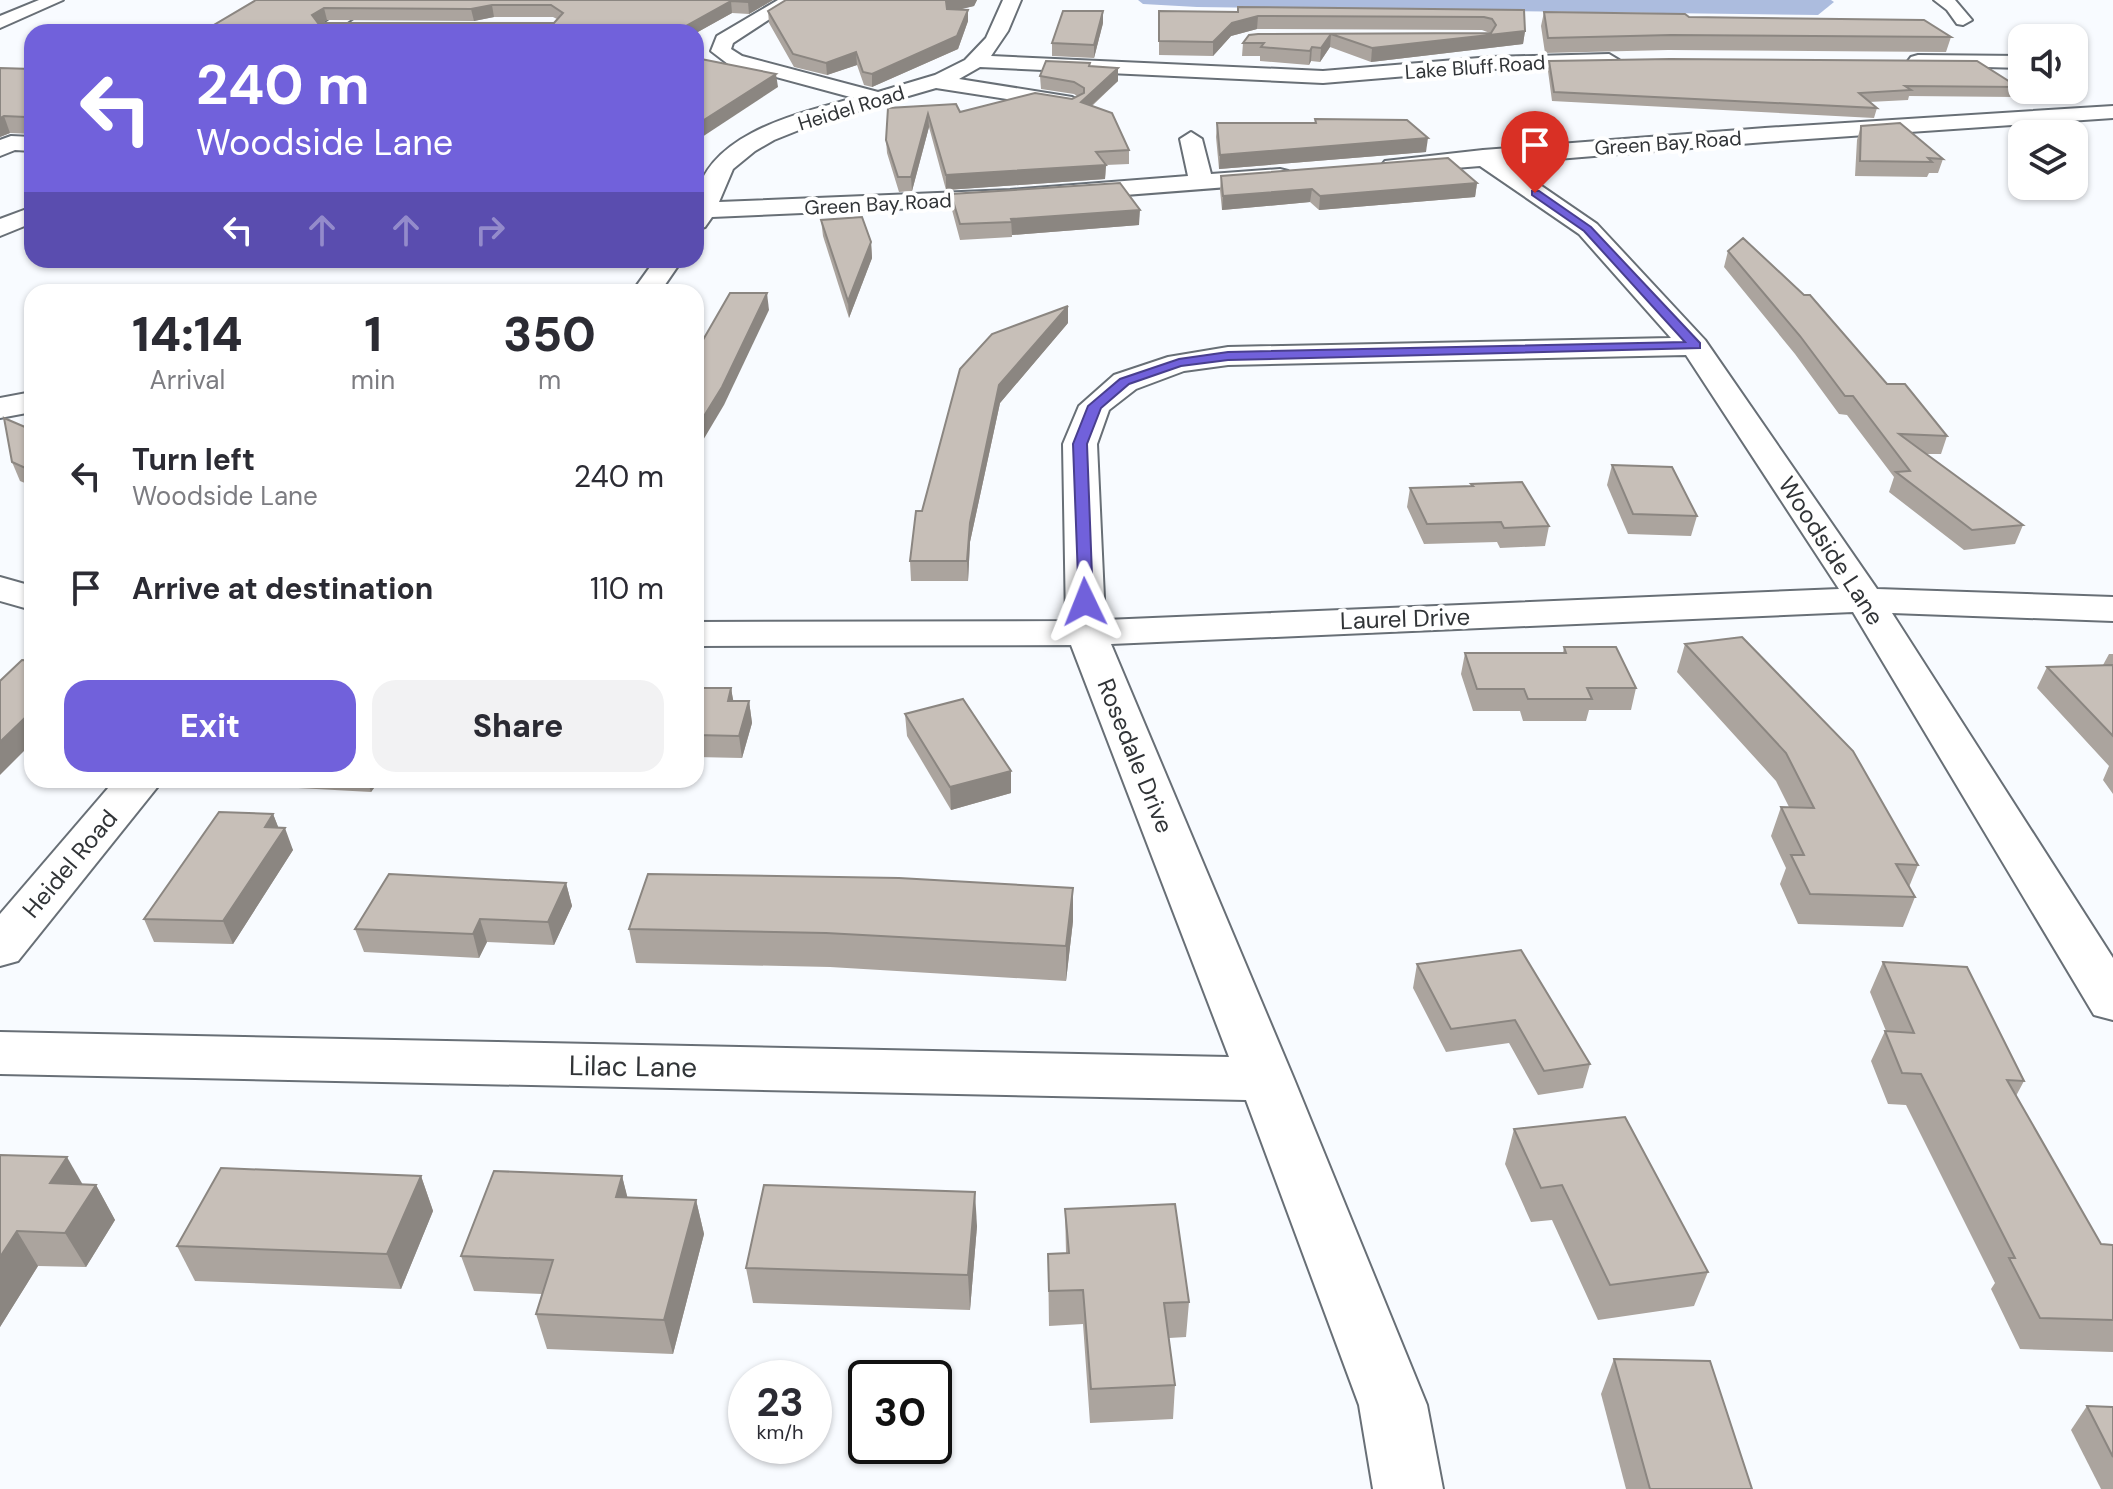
<!DOCTYPE html>
<html lang="en">
<head>
<meta charset="utf-8">
<style>
	:root { --surface:#fff; --page:#f2f2f3; --text:#2b2b33; --muted:#7c7c81; --accent:#7161db }
	body { margin:0; font-family:"DM Sans",sans-serif; background:var(--page); color:var(--text); height:100vh; display:flex; flex-direction:column; font-size:30px; white-space:nowrap }
	* { box-sizing:border-box; margin:0 }
	p { font-size:26px; color:var(--muted) }
	.icon { flex:none; width:44px; height:44px; fill:none; stroke:currentColor; stroke-width:2; stroke-linecap:round; stroke-linejoin:round }
	.map { position:relative; flex:1; overflow:hidden }
	.sheet { position:absolute; left:24px; top:284px; width:680px; height:504px; display:flex; flex-direction:column; background:var(--surface); border-radius:24px; box-shadow:0 2px 6px #0004 }
	.sheet>* { flex:none }
	.banner { position:absolute; left:24px; top:24px; width:680px; height:244px; border-radius:24px; box-shadow:0 2px 6px #0004; background:#7161db; color:#fff; overflow:hidden }
	.controls { position:absolute; left:2008px; top:24px; display:grid; gap:16px }
	.controls a { display:grid; place-items:center; width:80px; height:80px; border-radius:16px; background:var(--surface); box-shadow:0 2px 6px #0004; font-size:40px }
	.speed { position:absolute; left:728px; top:1360px; display:flex; gap:16px; font-size:40px; font-weight:700; text-align:center }
	.speed>* { display:grid; place-content:center; width:104px; height:104px; border-radius:50%; background:var(--surface); box-shadow:0 2px 6px #0004; line-height:1 }
	.speed small { font-size:20px; font-weight:400 }
	.speed .limit { border:4px solid #111; border-radius:12px; background:#fff; color:#111 }
	.pin { position:absolute; display:grid; place-items:center; width:68px; height:68px; color:#fff; margin:-82px -34px; border-radius:50% 50% 50% 0; rotate:-45deg; box-shadow:0 0 8px #0007 }
	.pin .icon { rotate:45deg }
	.me { position:absolute; width:88px; margin:-44px; rotate:358deg; stroke-linejoin:round; filter:drop-shadow(0 0 6px #0008) }
	.turn { display:flex; align-items:center; gap:28px; height:168px; padding:0 40px; font-size:36px }
	.turn .icon { width:104px; height:104px; stroke-width:2.5 }
	.turn b { display:block; font-size:56px; line-height:68px }
	.lanes { display:flex; align-items:center; height:76px; padding:0 40px; background:#0003; justify-content:center; gap:40px; direction:ltr }
	.lanes .off { opacity:.35 }
	.eta { display:flex; justify-content:space-evenly; align-items:center; height:136px; text-align:center }
	.eta b { font-size:48px; font-weight:800; line-height:56px }
	.cta { display:flex; gap:16px; margin-top:auto; padding:16px 40px }
	.cta a { flex:1; height:92px; border-radius:24px; background:var(--accent); color:#fff; font-size:32px; font-weight:800; line-height:92px; text-align:center }
	.cta a+a { background:var(--page); color:var(--text) }
	ul { padding:0; list-style:none }
	li { display:flex; align-items:center; gap:24px; height:112px; padding:0 40px }
	li div { flex:1 }
	li b { display:block; font-size:30px }
	li em { font-style:normal }
	.map>svg:first-child { display:block }
</style>
</head>
<body>
<div class="map">
<svg width="2113" height="1489" viewBox="0 0 2113 1489">
	<rect width="100%" height="100%" fill="#f8fbff"/>
	<polygon fill="#acbcde" points="1138,0 1831,0 1834,2 1818,15 1197,7 1143,4"/>
	<g fill="none" stroke-linecap="round" stroke-linejoin="round">
		<defs>
			<g id="minor">
				<polygon points="39,0 63,0 0,28 0,16"/>
				<polygon points="358,0 379,0 333,32 312,32"/>
				<path d="M778 0H799L733 43 731 49 742 56 878 92 935 75 965 60 986 38 1003 0H1021L1008 31 991 56 1323 71 1491 57 1609 54 1619 60 1609 66 1491 69 1323 83 980 67 959 79 1072 97 1082 103 1072 109 936 88 819 122 774 140 755 151 733 169 719 202 1010 190 1188 176 1180 139 1191 132 1202 139 1211 174 1280 169 1288 171 1292 176 1288 181 1280 183 1010 204 712 217 705 227 696 230C696 220 694 208 696 198 709 132 801 113 854 98L728 64 711 51 717 36Z"/>
				<polygon points="1934,0 1955,0 1972,20 1963,25 1957,24 1947,10"/>
				<polygon points="1918,55 2022,56 2022,68 1911,65 1908,61 1911,57"/>
				<path d="M2113 106V118L1765 142 1508 163 1597 224 1705 340 1877 589 2113 597V621L1892 613 2113 958V1020L2094 1015 1853 612 1111 644 1294 1079 1427 1405 1443 1489H1373L1359 1405 1246 1100 0 1074V1032L1229 1057 1071 645 696 646V622L1066 621 1063 444 1079 406 1114 375 1168 357 1228 347 1671 338 1579 234 1480 166 1393 173 1385 171 1381 166 1385 161 1483 150 1765 128ZM1686 355 1839 589 1105 620 1097 444 1109 410 1136 389 1184 371 1228 365Z"/>
				<polygon points="11,136 32,137 32,151 15,150 0,156 0,140"/>
				<polygon points="32,207 32,223 0,236 0,219"/>
				<polygon points="655,260 682,260 660,292 632,292"/>
				<polygon points="32,392 32,412 0,418 0,398"/>
				<polygon points="0,577 32,586 32,610 0,601"/>
				<polygon points="115,780 163,780 18,961 0,966 0,914"/>
			</g>
		</defs>
		<use href="#minor" stroke="#686f76" stroke-width="4"/>
		<use href="#minor" fill="#fff" fill-rule="evenodd"/>
	</g>
	<g fill="#aba49e" fill-rule="evenodd">
		<path d="M256 0H773L749 14 732 13 696 33V32H202ZM494 17H553L557 19 554 23H322L327 20 474 21Z"/>
		<polygon points="786,0 977,0 974,6 960,9 968,10 968,21 958,49 872,87 864,85 857,65 827,75 794,67 769,23 768,11"/>
		<polygon points="1238,7 1524,10 1525,31 1523,44 1371,62 1330,47 1320,62 1311,61 1309,65 1260,61 1260,56 1242,56 1243,43 1258,34 1490,33 1482,30 1257,29 1231,36 1213,56 1159,55 1159,11 1237,12"/>
		<polygon points="1544,12 1689,17 1951,37 1946,52 1668,50 1545,53 1541,26"/>
		<polygon points="1103,23 1094,58 1052,56 1052,43"/>
		<polygon points="1549,61 2018,87 2015,97 1909,96 1908,100 1869,102 1877,108 1874,118 1552,101 1548,71"/>
		<polygon points="1090,66 1118,81 1092,106 1129,150 1129,164 1106,165 1105,179 946,190 929,127 912,191 899,192 887,153 886,140 888,108 960,112 1072,99 1077,96 1074,94 1041,89 1040,76"/>
		<polygon points="0,68 32,69 32,134 10,133 0,137"/>
		<polygon points="1315,119 1426,152 1219,169 1216,137 1217,123 1315,123"/>
		<polygon points="1861,126 1943,159 1938,173 1929,173 1927,177 1855,176 1857,140"/>
		<polygon points="1221,176 1477,183 1475,197 1319,210 1310,202 1222,210 1220,190"/>
		<polygon points="951,194 1139,225 1012,235 1012,237 960,240 952,210"/>
		<polygon points="821,220 871,242 872,258 849,318 823,236"/>
		<polygon points="1728,251 1947,436 1941,454 1926,454 2023,525 2015,544 1964,550 1889,492 1894,477 1847,415 1839,414 1795,354 1724,267"/>
		<polygon points="1068,323 1000,403 970,542 968,581 911,581 910,561 960,369"/>
		<polygon points="32,430 32,486 20,481 12,462"/>
		<polygon points="1612,465 1697,516 1691,536 1628,534 1607,485"/>
		<polygon points="1471,484 1549,526 1545,546 1500,548 1497,542 1424,544 1407,507 1410,488 1471,486"/>
		<polygon points="1685,644 1918,865 1909,887 1915,897 1903,927 1798,924 1780,884 1786,868 1771,836 1781,807 1789,807 1776,781 1677,672"/>
		<polygon points="1564,647 1636,688 1631,710 1589,710 1586,721 1523,721 1520,711 1473,711 1461,674 1465,653 1563,653"/>
		<polygon points="2109,654 2113,654 2113,794 2103,780 2109,766 2037,688 2047,667 2103,665"/>
		<polygon points="696,688 731,688 733,701 749,701 752,723 742,758 696,757"/>
		<polygon points="905,714 1011,771 1011,793 951,810 907,736"/>
		<polygon points="295,780 380,780 371,792 298,788"/>
		<polygon points="273,814 278,827 293,850 233,944 154,942 144,919"/>
		<polygon points="566,883 572,906 554,945 487,942 479,958 364,952 355,929"/>
		<polygon points="1073,921 1066,981 830,967 636,963 629,929"/>
		<polygon points="1521,950 1590,1064 1583,1088 1538,1095 1509,1043 1446,1052 1413,988 1417,964"/>
		<polygon points="1883,962 2024,1081 2016,1096 2101,1244 2113,1245 2113,1352 2020,1349 1991,1289 1995,1283 1906,1105 1888,1104 1871,1061 1885,1031 1886,1031 1870,992"/>
		<polygon points="1514,1129 1708,1272 1694,1306 1598,1320 1552,1220 1531,1222 1505,1164"/>
		<polygon points="0,1155 83,1185 96,1185 115,1220 86,1267 38,1266 0,1327"/>
		<polygon points="421,1176 433,1211 401,1289 195,1281 177,1246"/>
		<polygon points="622,1176 627,1197 696,1200 704,1234 673,1354 547,1349 536,1314 542,1294 474,1291 461,1256"/>
		<polygon points="1065,1209 1189,1302 1186,1337 1169,1338 1175,1385 1173,1419 1090,1423 1083,1324 1049,1326 1048,1254 1066,1253"/>
		<polygon points="977,1226 970,1310 753,1303 746,1268"/>
		<polygon points="1614,1359 1752,1489 1626,1489 1601,1394"/>
		<polygon points="2087,1406 2113,1407 2113,1489 2101,1489 2071,1430"/>
	</g>
	<g fill="#8b8681">
		<polygon points="751,0 773,0 749,14 748,2"/>
		<polygon points="950,0 977,0 974,6 946,13 946,1"/>
		<polygon points="731,1 732,13 696,33 696,32 675,32"/>
		<polygon points="492,5 494,17 474,21 471,9"/>
		<polygon points="324,8 327,20 315,27 312,15"/>
		<polygon points="968,10 968,21 958,49 872,87 872,74"/>
		<polygon points="1103,11 1103,23 1094,58 1094,45"/>
		<polygon points="1258,16 1257,29 1231,36 1213,56 1213,42 1232,23"/>
		<polygon points="1525,31 1523,44 1371,62 1372,48"/>
		<polygon points="1331,34 1330,47 1320,62 1321,48"/>
		<polygon points="1312,47 1311,61 1309,65 1310,51"/>
		<polygon points="856,52 857,65 827,75 826,63"/>
		<polygon points="1118,68 1118,81 1081,115 1081,102"/>
		<polygon points="776,74 778,87 696,141 696,125"/>
		<polygon points="928,114 929,127 912,191 911,177"/>
		<polygon points="32,115 32,133 26,117"/>
		<polygon points="4,116 10,133 0,137 0,118"/>
		<polygon points="1428,138 1426,152 1219,169 1220,155"/>
		<polygon points="1106,165 1105,179 946,190 946,175"/>
		<polygon points="1477,183 1475,197 1319,210 1320,196"/>
		<polygon points="1312,189 1310,202 1222,210 1223,196"/>
		<polygon points="1140,210 1139,225 1012,235 1011,219"/>
		<polygon points="871,242 872,258 849,318 848,301"/>
		<polygon points="767,293 769,310 724,405 696,452 696,429"/>
		<polygon points="1068,306 1068,323 1000,403 970,542 968,581 967,561 970,523 999,385"/>
		<polygon points="731,688 735,710 728,701"/>
		<polygon points="749,701 752,723 742,758 739,736"/>
		<polygon points="32,711 32,743 0,775 0,742"/>
		<polygon points="1011,771 1011,793 951,810 950,787"/>
		<polygon points="367,780 380,780 371,792"/>
		<polygon points="273,814 281,834 285,828 293,850 233,944 223,921 265,827"/>
		<polygon points="566,883 572,906 554,945 548,922"/>
		<polygon points="1073,888 1073,921 1066,981 1066,946"/>
		<polygon points="480,919 487,942 479,958 473,934"/>
		<polygon points="67,1157 87,1192 50,1183"/>
		<polygon points="421,1176 433,1211 401,1289 387,1254"/>
		<polygon points="622,1176 631,1211 616,1197"/>
		<polygon points="96,1185 115,1220 86,1267 65,1233"/>
		<polygon points="975,1192 977,1226 970,1310 968,1275"/>
		<polygon points="696,1200 704,1234 673,1354 664,1320"/>
		<polygon points="17,1231 38,1266 0,1327 0,1257"/>
	</g>
	<g fill="#c7bfb8" stroke="#8b8681" stroke-width="2" fill-rule="evenodd">
		<path d="M256 0H751L748 2 731 1 675 32 275 31 272 32H202ZM492 5H551L563 13 554 23H318L312 15 324 8 471 9Z"/>
		<polygon points="786,0 950,0 946,1 947,9 968,10 957,36 872,74 863,72 856,52 826,63 793,54 768,11"/>
		<polygon points="1238,7 1524,10 1525,31 1372,48 1331,34 1321,48 1312,47 1310,51 1261,47 1264,43 1243,43 1249,35 1258,34 1491,33 1496,25 1492,19 1484,17 1258,16 1232,23 1213,42 1159,41 1159,11 1238,12"/>
		<polygon points="1063,11 1103,11 1094,45 1052,43"/>
		<polygon points="1544,12 1685,14 1689,17 1924,20 1951,37 1671,35 1548,38"/>
		<polygon points="696,58 776,74 696,125"/>
		<polygon points="1670,59 1977,61 2018,87 1905,86 1911,90 1859,93 1877,108 1554,92 1549,61"/>
		<polygon points="1046,61 1090,63 1089,66 1118,68 1081,102 1112,113 1129,150 1096,152 1106,165 946,175 928,114 911,177 898,177 886,140 888,108 956,104 960,112 1035,93 1072,99 1084,93 1084,88 1074,82 1040,76"/>
		<polygon points="0,68 32,69 32,115 26,117 4,116 0,118"/>
		<polygon points="1315,119 1407,120 1428,138 1220,155 1217,123 1316,123"/>
		<polygon points="1900,123 1943,159 1928,158 1932,162 1860,161 1861,126"/>
		<polygon points="1448,158 1477,183 1320,196 1312,189 1223,196 1221,176"/>
		<polygon points="1120,183 1140,210 1011,219 1012,222 960,224 951,194"/>
		<polygon points="862,217 871,242 848,301 821,220"/>
		<polygon points="1743,238 1804,295 1810,295 1887,384 1905,384 1947,436 1899,434 2023,525 1972,530 1896,472 1910,471 1853,396 1845,396 1800,336 1728,251"/>
		<polygon points="730,293 767,293 722,387 696,429 696,352"/>
		<polygon points="1068,306 999,385 970,523 967,561 910,561 916,511 922,511 960,369 992,334"/>
		<polygon points="4,418 32,430 32,471 12,462"/>
		<polygon points="1612,465 1672,467 1697,516 1633,514"/>
		<polygon points="1522,482 1549,526 1504,528 1501,522 1427,524 1410,488 1473,486 1471,484"/>
		<polygon points="1742,637 1853,751 1918,865 1896,864 1915,897 1810,894 1791,855 1804,855 1781,807 1814,808 1786,753 1685,644"/>
		<polygon points="1564,647 1616,647 1636,688 1587,688 1592,699 1528,699 1524,689 1477,689 1465,653 1566,653"/>
		<polygon points="22,660 32,661 32,711 0,742 0,681"/>
		<polygon points="2113,665 2113,736 2047,667"/>
		<polygon points="696,688 731,688 728,701 749,701 739,736 696,735"/>
		<polygon points="963,699 1011,771 950,787 905,714"/>
		<polygon points="219,812 273,814 265,827 285,828 223,921 144,919"/>
		<polygon points="389,874 566,883 548,922 480,919 473,934 355,929"/>
		<polygon points="648,874 899,878 1073,888 1066,946 826,933 629,929"/>
		<polygon points="1521,950 1590,1064 1544,1071 1515,1020 1451,1029 1417,964"/>
		<polygon points="1883,962 1967,967 2024,1081 2007,1080 2101,1244 2113,1245 2113,1320 2040,1318 2009,1258 2015,1258 1921,1074 1902,1073 1885,1031 1914,1033"/>
		<polygon points="1625,1117 1708,1272 1610,1285 1562,1185 1541,1188 1514,1129"/>
		<polygon points="0,1155 67,1157 50,1183 96,1185 65,1233 17,1231 0,1257"/>
		<polygon points="221,1168 421,1176 387,1254 177,1246"/>
		<polygon points="494,1171 622,1176 616,1197 696,1200 664,1320 536,1314 553,1260 461,1256"/>
		<polygon points="764,1185 975,1192 968,1275 746,1268"/>
		<polygon points="1175,1204 1189,1302 1164,1303 1175,1385 1091,1389 1083,1290 1049,1291 1048,1254 1069,1253 1065,1209"/>
		<polygon points="1614,1359 1710,1361 1752,1489 1650,1489"/>
		<polygon points="2087,1406 2113,1407 2113,1457"/>
	</g>
	<polygon fill="#7161db" stroke="#493f8e" stroke-width="2" points="1532,191 1539,191 1591,227 1700,343 1700,348 1228,360 1181,366 1129,384 1101,408 1087,444 1093,602 1085,606 1079,605 1073,444 1088,406 1120,379 1179,359 1228,352 1685,342 1584,231 1532,195"/>
	<g text-anchor="middle" stroke-width="8" stroke-linejoin="round" paint-order="stroke">
		<g font-size="20" fill="#313437" stroke="#fff">
			<text transform="translate(1475 67) rotate(-4)" y="7">Lake Bluff Road</text>
			<text transform="translate(851 108) rotate(-17)" y="7">Heidel Road</text>
			<text transform="translate(1668 143) rotate(-4)" y="7">Green Bay Road</text>
			<text transform="translate(878 204) rotate(-3)" y="7">Green Bay Road</text>
		</g>
		<g font-size="24" fill="#313437" stroke="#fff">
			<text transform="translate(1831 551) rotate(57)" y="8">Woodside Lane</text>
			<text transform="translate(1405 619) rotate(-2)" y="8">Laurel Drive</text>
			<text transform="translate(1135 756) rotate(68)" y="8">Rosedale Drive</text>
			<text transform="translate(70 864) rotate(-50)" y="8">Heidel Road</text>
		</g>
		<g font-size="28" fill="#313437" stroke="#fff">
			<text transform="translate(633 1066) rotate(1)" y="10">Lilac Lane</text>
		</g>
	</g>
</svg>
<div class="controls">
<a><svg class="icon" aria-label="sound" viewBox="0 0 24 24"><path d="M4 9h4l5-4v14l-5-4H4zM17 9q2 3 0 6"/></svg></a>
<a><svg class="icon" aria-label="layers" viewBox="0 0 24 24"><path d="M12 4l9 5-9 5-9-5zM3 14l9 5 9-5"/></svg></a>
</div>
<div class="speed"><div>23<small>km/h</small></div><div class="limit">30</div></div>
<div class="pin" style="left:1535px;top:193px;background:#d93025"><svg class="icon" aria-label="arrive" viewBox="0 0 24 24"><path d="M6 21V4h12l-3 4 3 4H6"/></svg></div>
<svg class="me" style="left:1085px;top:602px" viewBox="-20 -20 40 40"><path d="M0-17L14 15 0 8-14 15z" fill="#7161db" stroke="#fff" stroke-width="4"/></svg>
<div class="banner">
<div class="turn"><svg class="icon" aria-label="left" viewBox="0 0 24 24"><path d="M17 20v-9H6M10 6l-5 5 5 5"/></svg><div><b>240 m</b>Woodside Lane</div></div>
<div class="lanes"><svg class="icon" aria-label="left" viewBox="0 0 24 24"><path d="M17 20v-9H6M10 6l-5 5 5 5"/></svg><svg class="icon off" aria-label="ahead" viewBox="0 0 24 24"><path d="M12 20V5M6 11l6-6 6 6"/></svg><svg class="icon off" aria-label="ahead" viewBox="0 0 24 24"><path d="M12 20V5M6 11l6-6 6 6"/></svg><svg class="icon off" aria-label="right" viewBox="0 0 24 24"><path d="M7 20v-9h11M14 6l5 5-5 5"/></svg></div>
</div>
<section class="sheet">
<div class="eta">
<div><b>14:14</b><p>Arrival</p></div>
<div><b>1</b><p>min</p></div>
<div><b>350</b><p>m</p></div>
</div>
<ul>
<li><svg class="icon" aria-label="left" viewBox="0 0 24 24"><path d="M17 20v-9H6M10 6l-5 5 5 5"/></svg><div><b>Turn left</b><p>Woodside Lane</p></div><em>240 m</em></li>
<li><svg class="icon" aria-label="arrive" viewBox="0 0 24 24"><path d="M6 21V4h12l-3 4 3 4H6"/></svg><div><b>Arrive at destination</b></div><em>110 m</em></li>
</ul>
<div class="cta"><a>Exit</a><a>Share</a></div>
</section>
</div>
</body>
</html>
